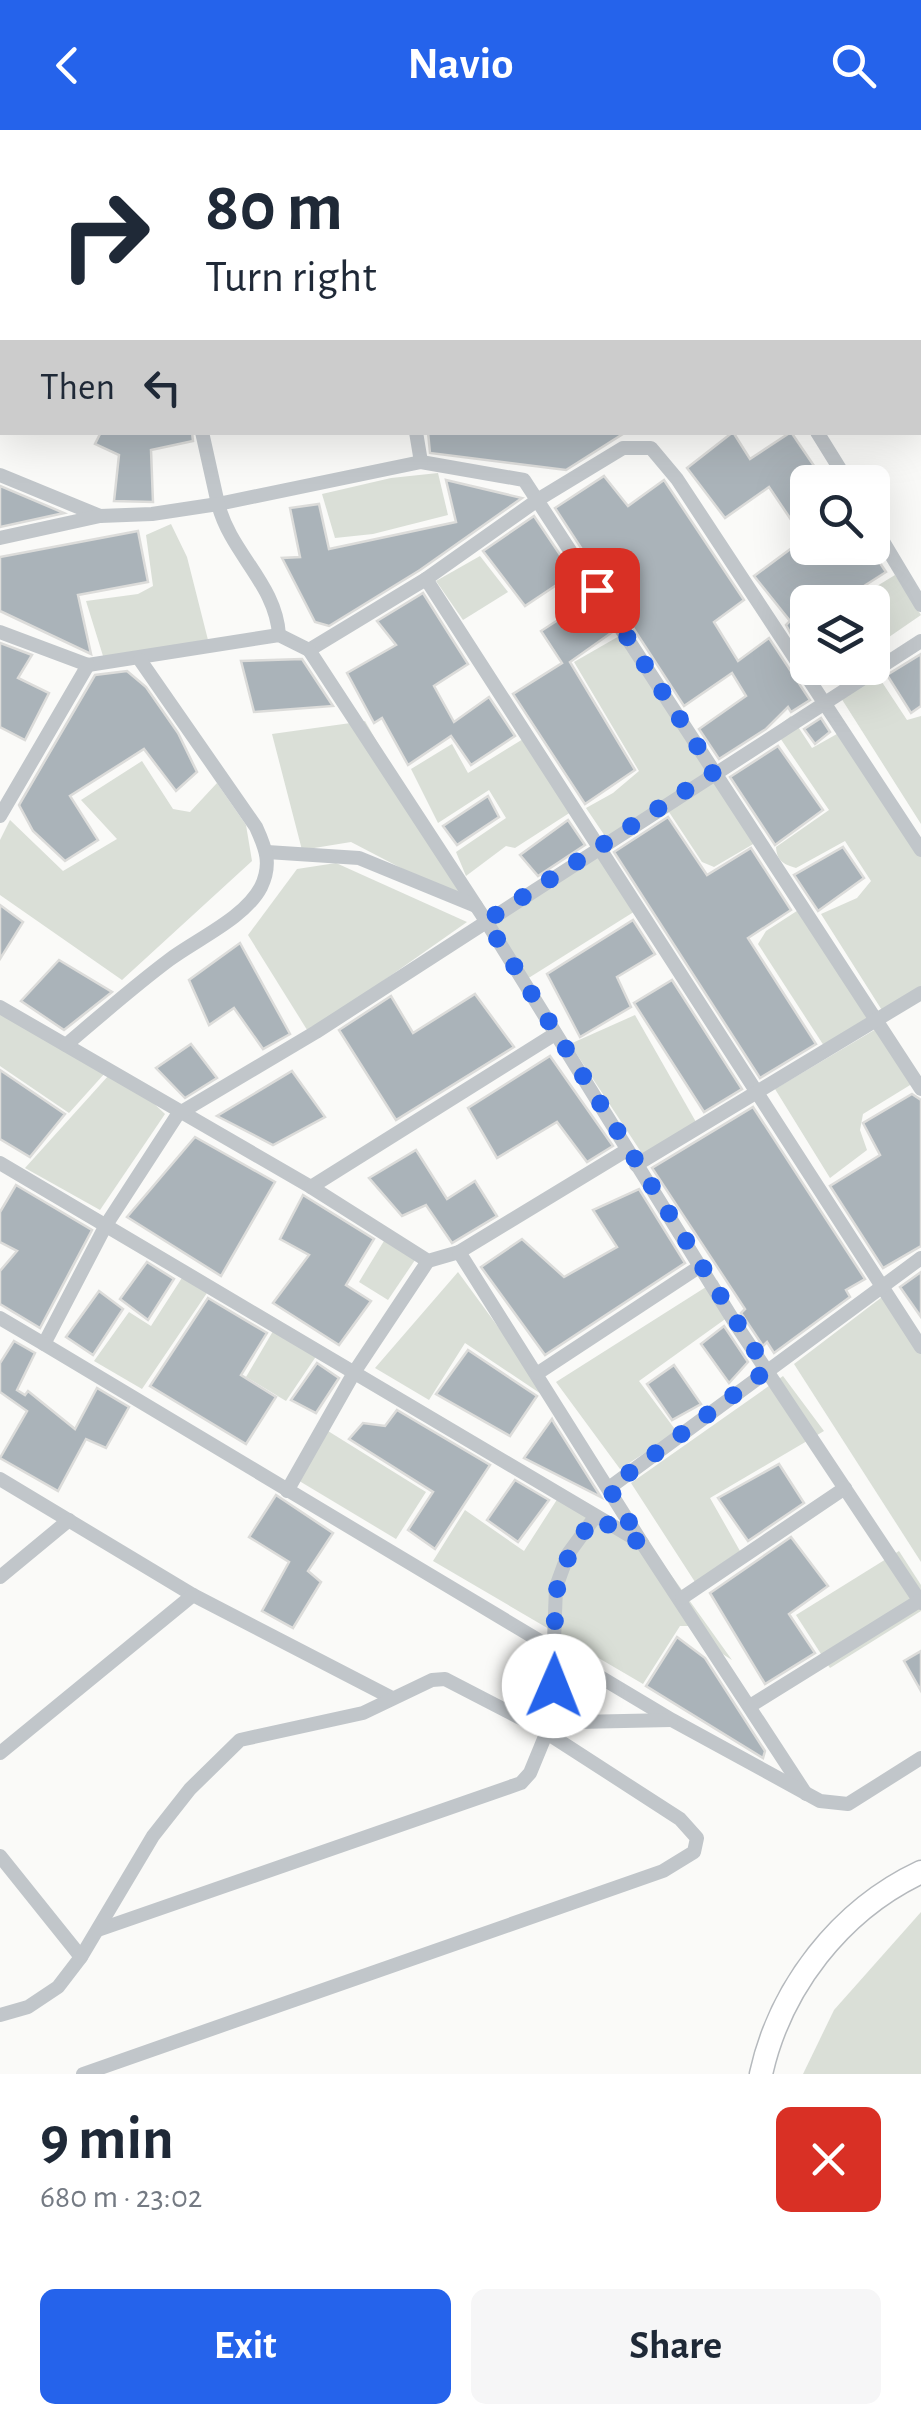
<!DOCTYPE html>
<html lang="en">
<head>
<meta charset="utf-8">
<style>
	:root { --surface:#fff; --page:#f6f6f7; --text:#1f2937; --muted:#747a83; --accent:#2563eb }
	body { margin:0; font-family:"Alegreya Sans",sans-serif; background:var(--page); color:var(--text); height:100vh; display:flex; flex-direction:column; font-size:38px; white-space:nowrap }
	* { box-sizing:border-box; margin:0 }
	p { font-size:32px; color:var(--muted) }
	.icon { flex:none; width:55px; height:55px; fill:none; stroke:currentColor; stroke-width:2; stroke-linecap:round; stroke-linejoin:round }
	.map { position:relative; height:1944px; overflow:hidden }
	.panel { display:flex; flex-direction:column; background:var(--surface); flex:1 }
	.panel>* { flex:none }
	.top-card { position:absolute; left:0px; top:0px; width:922px; height:305px; box-shadow:0 10px 40px #0002; background:#fff; color:var(--text); overflow:hidden }
	.fabs { position:absolute; left:790px; top:335px; display:grid; gap:20px }
	.fabs a { display:grid; place-items:center; width:100px; height:100px; border-radius:15px; background:var(--surface); box-shadow:0 10px 40px #0002; font-size:50px }
	.pin { position:absolute; display:grid; place-items:center; width:85px; height:85px; color:#fff; margin:-42px; border-radius:20px; box-shadow:0 5px 15px #0006 }
	.me { position:absolute; width:110px; margin:-55px; rotate:1deg; stroke-linejoin:round; filter:drop-shadow(0 0 8px #0008) }
	.turn { display:flex; align-items:center; gap:35px; height:210px; padding:0 40px; font-size:45px }
	.turn .icon { width:130px; height:130px; stroke-width:2.5 }
	.turn b { display:block; font-size:70px; line-height:85px }
	.then { display:flex; align-items:center; height:95px; padding:0 40px; background:#0003; gap:20px; font-size:38px }
	.round { display:grid; place-items:center; flex:none; width:105px; height:105px; border-radius:15px; background:var(--page) }
	.headline { display:flex; align-items:center; justify-content:space-between; height:170px; padding:0 40px }
	h1 { font-size:60px; font-weight:700; line-height:75px }
	.button { display:flex; gap:20px; margin-top:auto; padding:20px 40px }
	.button a { flex:1; height:115px; border-radius:15px; background:var(--accent); color:#fff; font-size:40px; font-weight:700; line-height:115px; text-align:center }
	.button a+a { background:var(--page); color:var(--text) }
	header { display:flex; justify-content:space-between; align-items:center; height:130px; padding:0 40px; background:var(--accent); color:#fff; font-size:45px; font-weight:700 }
	.map>svg:first-child { display:block }
</style>
</head>
<body>
<header><svg class="icon" aria-label="back" viewBox="0 0 24 24"><path d="M15 5l-7 7 7 7"/></svg>Navio<svg class="icon" aria-label="search" viewBox="0 0 24 24"><circle cx="10" cy="10" r="6"/><path d="M15 15l6 6"/></svg></header>
<div class="map">
<svg width="921" height="1944" viewBox="0 0 921 1944">
	<rect width="100%" height="100%" fill="#fafaf8"/>
	<g fill="#dadfd7">
		<polygon points="438,343 448,385 373,404 335,408 322,364 391,348"/>
		<polygon points="171,394 187,427 208,510 141,525 103,526 86,471 138,464 153,456 146,405"/>
		<polygon points="480,426 508,462 463,490 436,451"/>
		<polygon points="895,445 921,485 873,518 872,472 851,472"/>
		<polygon points="621,505 709,640 607,709 586,678 613,663 639,641 574,532"/>
		<polygon points="877,529 878,546 907,590 921,586 921,694 836,560 872,538"/>
		<path d="M791 586 812 618 844 600 921 716V861L885 885 821 784 857 768 871 751 845 711 796 738C783 734 777 731 776 717L829 680 774 599Z"/>
		<polygon points="365,591 470,774 351,712 302,720 272,604"/>
		<polygon points="528,606 574,680 515,718 506,716 466,746 456,722 506,688 489,660 438,693 411,639 452,614 468,643"/>
		<polygon points="142,631 173,679 190,682 217,653 246,695 252,731 122,850 0,765 0,710 10,690 63,741 117,709 81,670"/>
		<polygon points="713,645 755,713 714,737 702,732 665,676"/>
		<polygon points="604,721 640,778 527,849 492,794"/>
		<polygon points="336,733 467,792 309,903 248,805 297,739"/>
		<polygon points="803,777 877,888 826,919 758,814 766,801"/>
		<polygon points="0,881 105,943 69,983 0,936"/>
		<polygon points="635,885 696,992 643,1025 570,914"/>
		<polygon points="881,896 915,952 863,984 860,1000 867,1020 830,1048 775,959"/>
		<polygon points="109,945 148,968 165,984 100,1080 25,1038"/>
		<polygon points="387,1106 417,1127 388,1170 359,1152"/>
		<polygon points="187,1140 211,1157 142,1259 94,1231 129,1182 151,1196"/>
		<polygon points="458,1142 553,1272 465,1213 429,1270 375,1238"/>
		<polygon points="717,1150 735,1182 639,1251 677,1302 620,1339 556,1252"/>
		<polygon points="890,1161 921,1212 921,1432 794,1234"/>
		<polygon points="276,1196 319,1222 286,1271 246,1247"/>
		<polygon points="783,1246 824,1301 710,1368 740,1421 695,1452 631,1353"/>
		<polygon points="328,1301 426,1362 396,1409 296,1349"/>
		<polygon points="558,1368 659,1428 732,1530 710,1516 691,1496 680,1496 643,1554 433,1431 465,1380 524,1421"/>
		<polygon points="899,1421 921,1455 921,1481 830,1538 796,1485"/>
		<polygon points="921,1782 921,1944 803,1944 834,1880"/>
	</g>
	<g fill="#aab3b9" stroke="#dcdcda" stroke-width="2.5">
		<polygon points="101,302 192,302 193,311 151,320 153,372 114,371 119,325 95,314"/>
		<polygon points="428,302 626,302 566,340 430,323"/>
		<polygon points="733,302 750,329 791,302 825,352 808,352 808,418 870,418 886,442 839,472 808,472 808,493 791,504 786,495 790,491 754,446 804,409 769,357 725,388 687,338"/>
		<polygon points="604,346 628,376 664,350 744,470 714,492 738,531 769,508 810,570 791,582 788,577 766,599 719,629 699,599 746,566 732,543 684,576 555,378"/>
		<polygon points="446,350 522,368 420,440 329,496 315,492 282,428 300,427 290,378 319,374 329,419 456,392"/>
		<polygon points="0,356 64,383 0,397"/>
		<polygon points="534,386 573,444 525,476 483,421"/>
		<polygon points="138,401 148,452 78,465 91,524 0,481 0,427"/>
		<polygon points="423,463 468,534 434,556 454,592 489,567 515,606 471,635 451,606 408,635 382,588 374,593 347,543 396,515 377,491"/>
		<polygon points="589,470 611,503 570,532 635,640 585,674 513,564 562,533 541,501"/>
		<polygon points="0,513 32,525 18,548 49,563 25,610 0,597"/>
		<polygon points="921,524 921,576 911,583 887,545"/>
		<polygon points="302,529 333,576 254,582 241,531"/>
		<polygon points="127,541 146,557 178,603 197,642 176,661 144,619 70,666 98,710 65,731 33,701 19,675 95,545"/>
		<polygon points="821,588 830,602 815,614 804,599"/>
		<polygon points="778,616 823,680 775,715 730,647"/>
		<polygon points="488,666 499,687 457,715 443,696"/>
		<polygon points="668,687 707,745 751,718 791,780 748,808 816,914 760,948 614,722"/>
		<polygon points="568,690 585,715 538,746 520,725"/>
		<polygon points="843,717 864,748 818,781 794,745"/>
		<polygon points="0,775 23,792 0,829"/>
		<polygon points="633,790 655,824 617,847 631,877 580,907 547,844"/>
		<polygon points="240,813 290,904 263,919 234,878 209,895 189,850"/>
		<polygon points="59,830 112,862 64,900 21,871"/>
		<polygon points="672,850 742,959 704,982 634,873"/>
		<polygon points="475,864 514,917 396,990 339,900 391,866 413,903"/>
		<polygon points="191,914 217,948 185,968 156,938"/>
		<polygon points="550,926 613,1016 587,1032 557,992 497,1028 468,978"/>
		<polygon points="0,940 65,984 30,1027 0,1009"/>
		<polygon points="292,941 325,987 273,1015 217,986"/>
		<polygon points="912,964 921,970 921,1116 883,1138 830,1056 880,1025 863,993"/>
		<polygon points="753,977 865,1149 846,1160 850,1167 774,1223 767,1212 763,1216 741,1183 745,1179 652,1038"/>
		<polygon points="195,1007 275,1052 221,1146 127,1087"/>
		<polygon points="416,1020 447,1069 475,1051 497,1086 452,1113 426,1075 402,1086 369,1048"/>
		<polygon points="16,1055 92,1100 40,1198 0,1174 0,1141 17,1121 0,1112 0,1082"/>
		<polygon points="639,1059 685,1133 545,1225 481,1137 522,1109 564,1147 617,1117 593,1080"/>
		<polygon points="303,1065 374,1109 346,1155 371,1171 339,1215 273,1173 309,1125 280,1109"/>
		<polygon points="147,1132 174,1149 148,1190 120,1169"/>
		<polygon points="921,1142 921,1187 900,1157"/>
		<polygon points="99,1161 123,1179 93,1225 66,1207"/>
		<polygon points="208,1168 267,1203 241,1245 276,1267 246,1314 150,1256"/>
		<polygon points="724,1196 748,1232 729,1253 701,1214"/>
		<polygon points="14,1211 35,1223 17,1260 25,1265 28,1261 75,1299 97,1258 129,1277 106,1318 86,1309 58,1361 0,1328 27,1281 0,1262 0,1233"/>
		<polygon points="468,1220 537,1266 510,1306 436,1264"/>
		<polygon points="317,1233 339,1248 316,1283 291,1270"/>
		<polygon points="674,1235 701,1274 672,1290 647,1254"/>
		<polygon points="397,1280 490,1335 435,1419 408,1400 433,1362 349,1309 363,1293 385,1296"/>
		<polygon points="552,1289 554,1293 601,1367 524,1328"/>
		<polygon points="779,1334 804,1373 748,1411 718,1368"/>
		<polygon points="515,1350 549,1370 518,1412 487,1390"/>
		<polygon points="276,1365 333,1403 308,1441 321,1452 293,1498 262,1481 289,1432 249,1407"/>
		<polygon points="791,1407 828,1456 789,1484 815,1523 765,1554 710,1463"/>
		<polygon points="677,1507 705,1528 765,1621 763,1628 646,1556"/>
		<polygon points="921,1521 921,1561 904,1531"/>
	</g>
	<g fill="none" stroke-linecap="round" stroke-linejoin="round">
		<defs>
			<path id="trunk" d="M761 1944C780 1858 840 1780 921 1742"/>
		</defs>
		<use href="#trunk" stroke="#b5b9bd" stroke-width="25"/>
		<polyline stroke="#c1c6ca" stroke-width="6" points="134,2 134,0"/>
		<g stroke="#c1c6ca" stroke-width="14">
			<polyline points="307,0 321,2"/>
			<polyline points="920,117 921,116"/>
			<polyline points="920,166 921,167"/>
			<polyline points="0,180 2,181"/>
			<polyline points="202,302 218,374 421,332 524,350 921,959"/>
			<polyline points="416,302 421,332"/>
			<polyline points="817,302 848,352"/>
			<path d="M0 345 100 386 152 384 218 374C231 424 276 454 279 505"/>
			<polyline points="872,393 921,475"/>
			<polyline points="0,408 100,386"/>
			<polyline points="426,449 539,369 623,318 651,318 677,349 921,720"/>
			<polyline points="0,502 88,535 279,505 309,520 426,449 921,1217"/>
			<polyline points="309,520 486,791 735,1193 921,1473"/>
			<polyline points="0,686 88,535"/>
			<polyline points="267,722 359,728 476,776"/>
			<polyline points="0,877 311,1057 428,1131 459,1122 627,1020"/>
			<path d="M66 915C100 886 133 857 169 830 197 809 245 788 261 757 272 734 266 719 256 697L140 530"/>
			<polyline points="0,1033 642,1413 806,1664"/>
			<polyline points="636,1035 921,863"/>
			<polyline points="311,1057 555,904"/>
			<polyline points="459,1122 642,1413"/>
			<polyline points="0,1188 44,1214 106,1095 178,984 316,902 921,511"/>
			<polyline points="44,1214 672,1590 820,1671 848,1674 921,1628"/>
			<polyline points="538,1243 699,1137"/>
			<polyline points="0,1349 193,1465 392,1568"/>
			<polyline points="609,1358 921,1128"/>
			<polyline points="287,1361 355,1241 428,1131"/>
			<polyline points="0,1447 69,1390"/>
			<polyline points="682,1468 845,1358"/>
			<polyline points="750,1576 919,1471"/>
			<polyline points="0,1623 193,1465"/>
			<polyline points="0,1726 81,1827"/>
			<polyline points="98,1800 521,1653 530,1643 551,1592 556,1457 568,1424 595,1387"/>
			<polyline points="0,1885 28,1877 58,1857 81,1827 153,1706 190,1659 240,1610 363,1583 432,1550 445,1549 530,1593 671,1590"/>
			<polyline points="83,1944 663,1741 694,1722 697,1708 680,1689 547,1603"/>
		</g>
		<use href="#trunk" stroke="#fff" stroke-width="22"/>
	</g>
	<g fill="none" stroke-linecap="round" stroke-linejoin="round">
		<path stroke="#2563eb" stroke-width="18" stroke-dasharray="0 32.4" d="M554 1556C560 1476 539 1459 595 1387L642 1414 609 1358 767 1240 486 791 714 642 597 460"/>
	</g>
</svg>
<div class="fabs">
<a><svg class="icon" aria-label="search" viewBox="0 0 24 24"><circle cx="10" cy="10" r="6"/><path d="M15 15l6 6"/></svg></a>
<a><svg class="icon" aria-label="layers" viewBox="0 0 24 24"><path d="M12 4l9 5-9 5-9-5zM3 14l9 5 9-5"/></svg></a>
</div>
<div class="pin" style="left:597px;top:460px;background:#d93025"><svg class="icon" aria-label="arrive" viewBox="0 0 24 24"><path d="M6 21V4h12l-3 4 3 4H6"/></svg></div>
<svg class="me" style="left:554px;top:1556px" viewBox="-20 -20 40 40"><circle r="19" fill="#fff"/><path d="M0-13L10 11 0 6-10 11z" fill="#2563eb"/></svg>
<div class="top-card">
<div class="turn"><svg class="icon" aria-label="right" viewBox="0 0 24 24"><path d="M7 20v-9h11M14 6l5 5-5 5"/></svg><div><b>80 m</b>Turn right</div></div>
<div class="then">Then<svg class="icon" aria-label="left" viewBox="0 0 24 24"><path d="M17 20v-9H6M10 6l-5 5 5 5"/></svg></div>
</div>
</div>
<section class="panel">
<div class="headline"><div><h1>9 min</h1><p>680 m · 23:02</p></div><a class="round" style="background:#d93025;color:#fff"><svg class="icon" aria-label="close" viewBox="0 0 24 24"><path d="M6 6l12 12M18 6L6 18"/></svg></a></div>
<div class="button"><a>Exit</a><a>Share</a></div>
</section>
</body>
</html>
